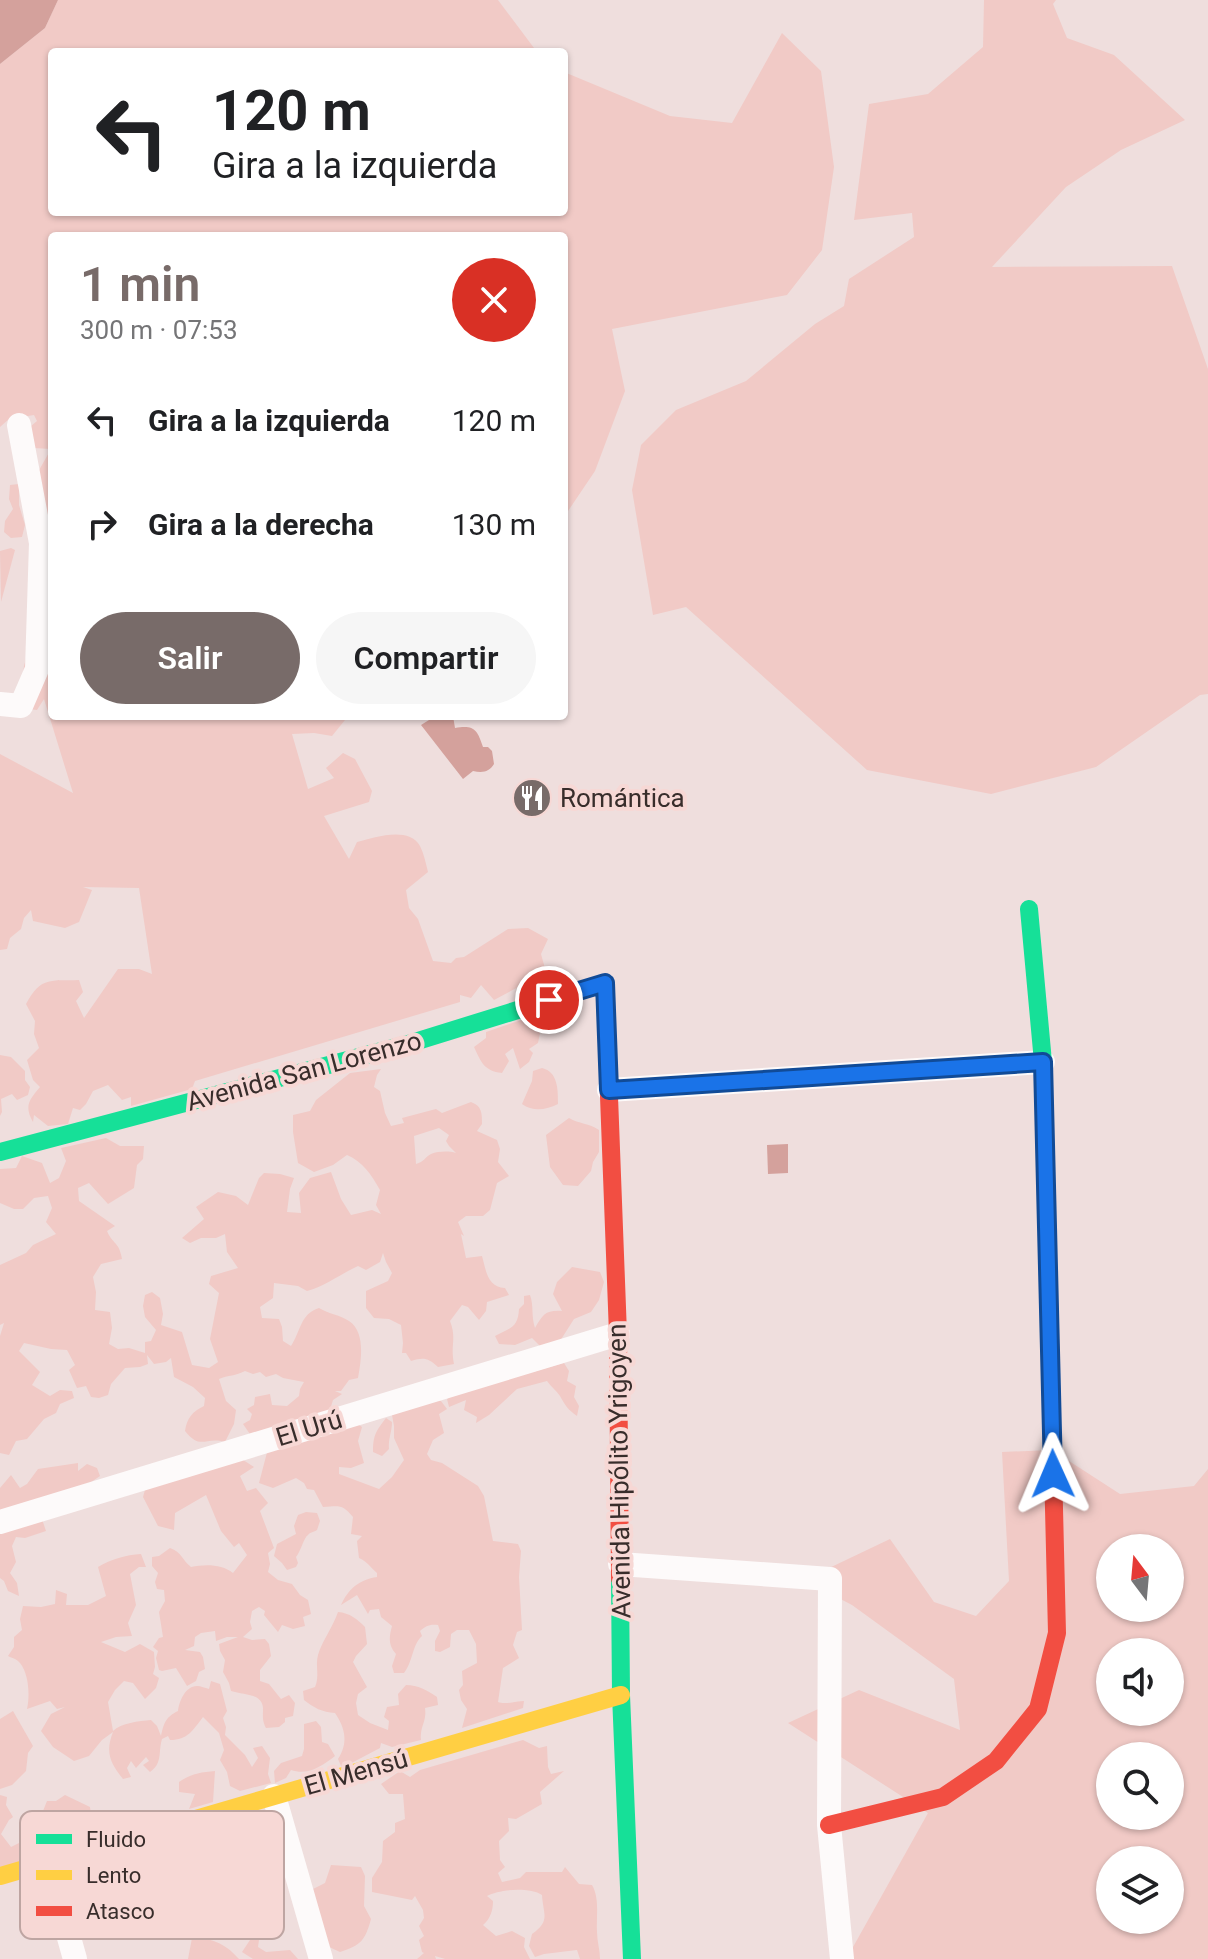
<!DOCTYPE html>
<html lang="es">
<head>
<meta charset="utf-8">
<style>
	:root { --surface:#fff; --page:#f6f6f6; --text:#202124; --muted:#757577; --accent:#786b69 }
	body { margin:0; font-family:Roboto,sans-serif; background:var(--page); color:var(--text); height:100vh; display:flex; flex-direction:column; font-size:30px; white-space:nowrap }
	* { box-sizing:border-box; margin:0 }
	p { font-size:26px; color:var(--muted) }
	.icon { flex:none; width:44px; height:44px; fill:none; stroke:currentColor; stroke-width:2; stroke-linecap:round; stroke-linejoin:round }
	.map { position:relative; flex:1; overflow:hidden }
	.side { position:absolute; left:48px; top:232px; width:520px; height:488px; display:flex; flex-direction:column; background:var(--surface); border-radius:8px; box-shadow:0 2px 6px #0004 }
	.side>* { flex:none }
	.guide { position:absolute; left:48px; top:48px; width:520px; height:168px; border-radius:8px; box-shadow:0 2px 6px #0004; background:#fff; color:var(--text); overflow:hidden }
	.needle { width:52px; rotate:344deg }
	.tools { position:absolute; left:1096px; top:1534px; display:grid; gap:16px }
	.tools a { display:grid; place-items:center; width:88px; height:88px; border-radius:50%; background:var(--surface); box-shadow:0 2px 6px #0004; font-size:40px }
	.pin { position:absolute; display:grid; place-items:center; width:68px; height:68px; color:#fff; margin:-34px; border:4px solid #fff; border-radius:50%; box-shadow:0 2px 8px #0007 }
	.me { position:absolute; width:88px; margin:-44px; rotate:359deg; stroke-linejoin:round; filter:drop-shadow(0 0 6px #0008) }
	.turn { display:flex; align-items:center; gap:28px; height:168px; padding:0 32px; font-size:36px }
	.turn .icon { width:104px; height:104px; stroke-width:2.5 }
	.turn b { display:block; font-size:56px; line-height:68px }
	.round { display:grid; place-items:center; flex:none; width:84px; height:84px; border-radius:42px; background:var(--page) }
	.overview { display:flex; align-items:center; justify-content:space-between; height:136px; padding:0 32px }
	h1 { font-size:48px; font-weight:600; line-height:60px; color:var(--accent) }
	.button { display:flex; gap:16px; margin-top:auto; padding:16px 32px }
	.button a { flex:1; height:92px; border-radius:48px; background:var(--accent); color:#fff; font-size:32px; font-weight:600; line-height:92px; text-align:center }
	.button a+a { background:var(--page); color:var(--text) }
	ul { padding:0; list-style:none }
	li { display:flex; align-items:center; gap:24px; height:104px; padding:0 32px }
	li div { flex:1 }
	li b { display:block; font-size:30px }
	li em { font-style:normal }
	.map>svg:first-child { display:block }
</style>
</head>
<body>
<div class="map">
<svg width="1208" height="1959" viewBox="0 0 1208 1959">
	<rect width="100%" height="100%" fill="#efdedd"/>
	<g fill="#f1cac6" fill-rule="evenodd">
		<polygon points="58,0 498,0 537,52 52,52 52,212 564,212 564,72 670,116 732,123 782,33 821,71 834,167 822,250 787,295 612,329 625,391 595,471 564,517 564,236 52,236 52,542 38,472 51,449 34,448 25,431 37,421 34,415 9,419 0,427 0,64 45,28"/>
		<polygon points="984,0 1056,0 1053,4 1067,38 1114,55 1185,120 1121,150 1066,187 992,267 1172,266 1208,369 1208,694 1200,695 1096,767 991,794 867,770 686,607 653,615 632,490 641,445 676,410 746,381 815,324 844,306 849,279 914,237 912,213 854,220 869,104 928,94 983,47"/>
		<polygon points="19,484 19,505 25,525 22,537 11,538 4,532 5,521 13,509 9,499 10,485"/>
		<polygon points="11,548 15,550 1,602 0,551"/>
		<path d="M52 564V716H343L345 720 332 736 314 733 292 734 308 789 334 778 326 768 343 753 355 759 372 791 369 802 324 816 349 859 357 842C375 837 409 826 420 846 424 854 426 864 428 872L406 890 409 908 418 919 433 961 451 963 456 958 464 957 508 929 528 928 548 939 541 954 546 972 494 1000 481 985 471 998 460 995V1002L195 1081 192 1089 131 1106V1097L122 1100 108 1085 93 1091 86 1104 80 1110 73 1108 68 1124 48 1126 34 1115 33 1122C24 1106 29 1100 40 1087L33 1080 27 1060 39 1048 34 1034 35 1021 26 1004C41 976 51 981 79 980L83 992 76 1001 84 1018 118 969H139L152 974 139 888 83 887 92 890 79 922 65 928 33 921 31 910 24 918 21 929 10 938 7 949 0 950V754L73 793 44 699 37 710 29 709 22 684 24 666Z"/>
		<path d="M536 1015 541 1028 538 1043 529 1049 533 1053 529 1062 520 1069 513 1048 505 1054 509 1061 502 1073C484 1071 481 1062 474 1047L486 1038V1032Z"/>
		<polygon points="0,1055 11,1057 25,1071 25,1080 30,1087 28,1095 17,1100 12,1094 1,1099 2,1112 0,1116"/>
		<path d="M542 1068C558 1072 558 1089 558 1104 546 1110 533 1112 522 1104L532 1081 533 1071Z"/>
		<path d="M381 1069 377 1075 374 1087 380 1091 385 1113 391 1126 404 1123 402 1118 436 1109 442 1113 471 1102C482 1106 482 1113 482 1124L477 1131 497 1140 500 1149 498 1162 509 1176 497 1183 490 1210 483 1216H466L458 1222 464 1236 461 1234 466 1258 482 1256C486 1270 487 1287 505 1288L509 1295 487 1302 486 1311 479 1320 468 1307 462 1305 450 1321C457 1339 450 1345 454 1364L438 1367C428 1358 424 1357 411 1361L406 1353H402L403 1343 401 1325 389 1319 374 1318 366 1308V1291L388 1281 392 1273 386 1262 383 1253 380 1262 366 1270 358 1266C340 1274 326 1286 307 1291L298 1286 274 1283 273 1298 260 1307 262 1318 279 1319 282 1327 283 1341 291 1346C301 1331 300 1314 319 1308 329 1314 340 1315 349 1321 366 1332 361 1361 358 1378L349 1380 341 1391H335L342 1394 333 1400 329 1413 355 1422 362 1427 358 1441 364 1463 351 1468 339 1467V1474L379 1489 392 1477 404 1460 394 1438V1426L392 1415 435 1399 441 1401 447 1409 439 1414 444 1433 433 1440 427 1454 431 1460 442 1463 478 1486 484 1496 493 1541 518 1544 521 1551 519 1577 522 1630 517 1632 513 1645 519 1658 503 1668 498 1702C505 1705 516 1701 524 1701L523 1708 462 1728 467 1709 461 1700 459 1690 463 1685 462 1671 477 1663 476 1644 469 1630H457L451 1634 450 1647 440 1652 435 1651V1641L440 1631 438 1625C429 1624 426 1626 420 1631L422 1636C412 1645 413 1662 404 1673H394L392 1666 396 1654C388 1645 389 1637 392 1626L381 1617 379 1609 370 1610 368 1614 357 1595 341 1605C349 1588 359 1580 377 1577V1573C370 1567 368 1562 359 1558L357 1541 362 1536 351 1534 353 1517C342 1504 340 1506 323 1507L314 1490 307 1489 304 1483 296 1478 273 1488 259 1483 270 1441 254 1440 243 1424 250 1420 252 1414 247 1409 254 1405 255 1397 270 1394 272 1405 287 1406 299 1396 300 1389 304 1382 283 1378 276 1374 266 1377 260 1372 253 1374 245 1371C236 1376 228 1375 219 1379L226 1401 236 1410 234 1424 225 1442C205 1436 201 1451 185 1431 187 1418 192 1412 204 1406L205 1398 193 1387 174 1377 171 1358 166 1362 154 1364 147 1355 148 1364 140 1367 125 1368 111 1384 108 1395 99 1398 91 1397 86 1386 77 1388 69 1370 75 1365 67 1350 51 1349 24 1343 19 1351 40 1372 32 1385 50 1396 60 1390 72 1391 74 1398 60 1404 56 1413 44 1419 27 1439 16 1441 9 1455 0 1453V1336L4 1323 0 1325V1265L26 1253 33 1245 56 1234 46 1222 52 1208 48 1196 34 1198 23 1209H14L0 1203V1169L16 1168 22 1156 42 1163 50 1183 59 1178 66 1161 61 1148 106 1138 120 1146H144L143 1159 137 1165 134 1188 108 1204 89 1183 78 1188 79 1201 115 1226 107 1231C113 1245 119 1241 122 1259L101 1264 93 1277 96 1292 95 1310 110 1312 112 1328 109 1344 118 1349 129 1348 145 1353V1342L151 1341 156 1330 145 1317 143 1306 145 1295 152 1292 160 1298 163 1314 161 1325 182 1332 192 1365 209 1368 218 1362 210 1339 219 1293 209 1284 211 1276 238 1268 227 1252 225 1234 216 1238H201L190 1243 182 1238 204 1219 196 1207 218 1192 236 1196 248 1205 259 1178 264 1173 280 1174 294 1178 290 1189 287 1212 301 1213 299 1193 310 1178 331 1172 341 1199 351 1215 372 1210 381 1214 376 1205 380 1190C371 1174 363 1162 347 1155L333 1165 314 1172 298 1163 293 1132V1115L310 1111 316 1100 350 1073ZM439 1128 449 1135 446 1141 449 1146 456 1153C449 1151 439 1151 431 1154 425 1157 424 1162 416 1164L414 1136Z"/>
		<path d="M569 1118C579 1124 589 1123 599 1130V1152L593 1162 591 1171 578 1186 563 1185 550 1167 546 1135Z"/>
		<path d="M572 1267 600 1272 604 1282 599 1300 591 1312 574 1319 560 1341 540 1346 532 1338 515 1345 499 1344 495 1336C510 1328 518 1328 519 1309L524 1304V1296L530 1295C534 1306 531 1316 535 1328 543 1314 546 1310 562 1311L553 1294 557 1282Z"/>
		<path d="M564 1363 569 1371 567 1381 576 1386 574 1397 579 1406 577 1416C568 1410 565 1405 560 1396 556 1390 551 1387 547 1381L517 1389 489 1415 476 1423 477 1417 464 1410 466 1400 449 1407 447 1399 452 1395Z"/>
		<path d="M386 1418 392 1422C392 1432 388 1439 389 1449L382 1456 373 1452C373 1435 376 1431 386 1418Z"/>
		<path d="M1052 1450 1120 1494 1194 1486 1208 1469V1959H848V1956L928 1813 788 1723 859 1690 960 1730 954 1679 852 1605 804 1580 890 1539 934 1602 976 1616 1009 1581 1002 1452ZM1110 1548H1170V1608H1110ZM1110 1652H1170V1712H1110ZM1110 1756H1170V1816H1110ZM1110 1860H1170V1920H1110Z"/>
		<path d="M237 1456 254 1467 240 1476 247 1491 256 1488 268 1503 260 1511 274 1548 268 1553 270 1564 268 1572 278 1580 292 1584 300 1595 308 1600 311 1614 303 1617 305 1626 293 1629 282 1625 278 1632 264 1615 265 1611 259 1607 252 1611 250 1622 252 1629 243 1637 252 1640 265 1639 269 1644 271 1656 260 1670V1681L269 1684 281 1699 289 1695 295 1703 293 1716 285 1718V1722L279 1727 266 1728C262 1720 263 1717 263 1708 262 1693 243 1695 231 1691L229 1683 223 1672 225 1660 220 1651 219 1644 238 1637H227L216 1641 215 1631 201 1633 195 1637 194 1646 185 1650 200 1652 203 1657 205 1669 199 1672 196 1681 187 1686 176 1668 162 1671 159 1670 156 1658 158 1651 153 1647 159 1638 163 1637 159 1612 165 1601 164 1590 157 1589 155 1582 158 1573 152 1566V1557L159 1556 170 1548C182 1552 182 1560 191 1567 205 1564 222 1564 233 1573L247 1555 239 1543 234 1547 221 1531 206 1495 175 1513 174 1530 158 1526 143 1497 146 1486Z"/>
		<polygon points="78,1463 78,1471 87,1464 97,1468 100,1476 41,1516 46,1531 25,1538 16,1537 12,1546 16,1562 10,1573 17,1583 19,1596 8,1591 4,1581 0,1578 0,1488 11,1475 20,1488 27,1484 38,1469"/>
		<path d="M306 1512 317 1513 320 1521 317 1530C314 1532 310 1532 308 1535 304 1537 301 1551 296 1557L298 1563 296 1567 287 1570 282 1563 274 1556 277 1544 296 1534 294 1526 298 1515Z"/>
		<path d="M141 1554 146 1567H139L130 1574 136 1605 128 1623 132 1636 116 1637 101 1642 125 1652 140 1644 154 1652 155 1667 153 1674 159 1678 156 1688 145 1699 133 1683 124 1681 115 1690 108 1702 113 1731C121 1723 139 1721 151 1720L157 1726 161 1736C164 1722 166 1717 178 1711 179 1702 185 1686 197 1686 201 1686 205 1688 209 1689L211 1681 220 1684 227 1711 223 1718 226 1727 225 1735 245 1755 252 1767 258 1758 253 1748 262 1746 270 1758 268 1774 271 1783 240 1791 230 1786 227 1772 220 1760 224 1750 219 1733 203 1717C193 1730 188 1740 170 1740L168 1736 162 1739C158 1752 163 1763 150 1772L143 1765 149 1761 146 1757 136 1768 131 1761 127 1768 131 1777 123 1779C110 1763 105 1752 113 1732L102 1740 89 1756 74 1761 53 1747 41 1731 51 1714 65 1707 57 1709 50 1701 27 1709C30 1696 29 1674 20 1663 17 1659 12 1658 8 1656L14 1647V1637L22 1630 20 1619 23 1606 41 1607 55 1604 56 1590 67 1594 66 1605H88L106 1596 98 1567C111 1559 126 1555 141 1554Z"/>
		<path d="M338 1612C350 1613 357 1619 365 1627L367 1644 356 1656 353 1662 367 1687 358 1694 356 1703 358 1715 370 1723 388 1730 389 1721 384 1717 387 1707 399 1705 398 1694 406 1685C418 1685 427 1690 437 1697L438 1705 425 1708C427 1722 420 1725 421 1740L392 1747 381 1743 380 1748 342 1768 338 1759C348 1744 346 1729 335 1713 322 1712 314 1708 304 1700L303 1691 315 1687C320 1676 315 1666 318 1655 322 1641 333 1627 338 1612Z"/>
		<polygon points="13,1711 33,1746 28,1753 26,1771 12,1785 0,1789 0,1719"/>
		<path d="M316 1721 321 1727 322 1742 328 1744 335 1756C322 1766 308 1776 291 1770L286 1778 275 1783 274 1771 281 1763 302 1756 304 1749V1724Z"/>
		<path d="M523 1740 539 1748 547 1746 548 1767 551 1774 564 1771 540 1792 542 1804 516 1819 508 1818 509 1831 499 1841 500 1860 505 1867 498 1873 502 1882 520 1878 526 1872H562L565 1867 579 1884 592 1885C600 1899 596 1916 597 1932 597 1941 600 1950 600 1959H580L577 1950 544 1954 535 1957 529 1946 532 1934C551 1921 543 1914 542 1895 530 1887 499 1889 487 1896L493 1901C493 1911 490 1919 483 1925L496 1936 512 1931 525 1938 524 1947 530 1959H445L435 1956 436 1959H417L424 1953 422 1952 419 1940 424 1936 419 1926 424 1918 423 1910 415 1896 412 1900 372 1892V1878L382 1862 383 1841 395 1832V1823L405 1819 403 1794H389L381 1784 400 1771 410 1777 420 1770Z"/>
		<path d="M215 1771 213 1802 189 1809 195 1794 179 1792V1782C191 1774 201 1772 215 1771Z"/>
		<polygon points="0,1795 7,1797 6,1805 13,1817 9,1820 1,1834 11,1847 33,1836 30,1822 39,1821 47,1801 56,1801 65,1795 90,1807 91,1815 86,1824 80,1825 80,1838 0,1876"/>
		<path d="M331 1865 361 1867 365 1876 364 1906 371 1919C365 1941 361 1945 340 1952L327 1946 313 1889 325 1883Z"/>
		<path d="M192 1938C211 1937 226 1944 239 1959H188Z"/>
		<polygon points="250,1940 259,1940 258,1947 266,1952 290,1950 298,1959 253,1959 242,1952"/>
	</g>
	<g fill="#d4a19c">
		<polygon points="0,0 58,0 45,28 0,64"/>
		<path d="M429 716H453L455 728C474 725 477 729 483 747H488L492 751 494 764C489 772 483 773 473 771L463 779 421 725 429 720Z"/>
		<polygon points="788,1144 788,1173 768,1174 767,1145"/>
	</g>
	<g fill="none" stroke-linecap="round" stroke-linejoin="round">
		<g stroke="#fdfafa" stroke-width="24">
			<polyline points="0,704 21,706 37,669 41,543 19,425"/>
			<polyline points="609,1090 1043,1062"/>
			<polyline points="0,1522 618,1334"/>
			<polyline points="620,1564 830,1579 829,1825 842,1959"/>
			<polyline points="274,1796 321,1959"/>
			<polyline points="48,1863 75,1959"/>
		</g>
		<g stroke="#16e098" stroke-width="18">
			<polyline points="1029,909 1043,1062 1049,1301"/>
			<polyline points="0,1152 408,1044 605,983 606,1017"/>
			<polyline points="620,1579 621,1695 632,1959"/>
		</g>
		<polyline stroke="#ffcf43" stroke-width="18" points="0,1876 621,1695"/>
		<g stroke="#f24e42" stroke-width="18">
			<polyline points="606,1017 618,1334 620,1579"/>
			<polyline points="829,1825 943,1797 996,1761 1038,1709 1057,1633 1049,1301"/>
		</g>
	</g>
	<g fill="none" stroke-linecap="round" stroke-linejoin="round">
		<defs>
			<polyline id="route" points="549,1000 605,983 609,1090 1043,1062 1053,1474"/>
		</defs>
		<use href="#route" stroke="#114b97" stroke-width="20"/>
		<use href="#route" stroke="#1a73e8" stroke-width="14"/>
	</g>
	<defs>
		<symbol id="restaurant-disc" viewBox="-11 -11 22 22"><circle r="9.5" fill="#786b69" stroke="#f7d8d5"/><path d="M-5-6h1v4h1v-4h1v4h1v-4h1v5L-1.5 .5V6h-2V.5L-5-1ZM5-6V6H3V1.5H1.5Q1.5-4 5-6Z" fill="#fff"/></symbol>
	</defs>
	<g fill-rule="evenodd">
		<use href="#restaurant-disc" x="510" y="776" width="44" height="44"/>
	</g>
	<g text-anchor="middle" stroke-width="8" stroke-linejoin="round" paint-order="stroke">
		<g font-size="26" fill="#382d2b" stroke="#f7d8d5" text-anchor="start">
			<text x="560" y="807">Romántica</text>
		</g>
		<g font-size="26" fill="#382d2b" stroke="#f7d8d5">
			<text transform="translate(304 1071) rotate(-15)" y="9">Avenida San Lorenzo</text>
			<text transform="translate(309 1428) rotate(-17)" y="9">El Urú</text>
			<text transform="translate(619 1471) rotate(-91)" y="9">Avenida Hipólito Yrigoyen</text>
			<text transform="translate(356 1772) rotate(-16)" y="9">El Mensú</text>
		</g>
	</g>
	<rect x="20" y="1811" width="264" height="128" rx="12" fill="#f7d8d5" stroke="#bea5a2" stroke-width="2"/>
	<rect x="36" y="1834" width="36" height="10" fill="#16e098"/>
	<rect x="36" y="1870" width="36" height="10" fill="#ffcf43"/>
	<rect x="36" y="1906" width="36" height="10" fill="#f24e42"/>
	<g font-size="22" fill="#382d2b">
		<text x="86" y="1847">Fluido</text>
		<text x="86" y="1883">Lento</text>
		<text x="86" y="1919">Atasco</text>
	</g>
</svg>
<div class="tools">
<a><svg class="needle" viewBox="-14 -14 28 28"><path d="M0-13l5 13h-10z" fill="#e53935"/><path d="M0 13l5-13h-10z" fill="#757577"/></svg></a>
<a><svg class="icon" aria-label="sound" viewBox="0 0 24 24"><path d="M4 9h4l5-4v14l-5-4H4zM17 9q2 3 0 6"/></svg></a>
<a><svg class="icon" aria-label="search" viewBox="0 0 24 24"><circle cx="10" cy="10" r="6"/><path d="M15 15l6 6"/></svg></a>
<a><svg class="icon" aria-label="layers" viewBox="0 0 24 24"><path d="M12 4l9 5-9 5-9-5zM3 14l9 5 9-5"/></svg></a>
</div>
<div class="pin" style="left:549px;top:1000px;background:#d93025"><svg class="icon" aria-label="arrive" viewBox="0 0 24 24"><path d="M6 21V4h12l-3 4 3 4H6"/></svg></div>
<svg class="me" style="left:1053px;top:1474px" viewBox="-20 -20 40 40"><path d="M0-17L14 15 0 8-14 15z" fill="#1a73e8" stroke="#fff" stroke-width="4"/></svg>
<div class="guide">
<div class="turn"><svg class="icon" aria-label="left" viewBox="0 0 24 24"><path d="M17 20v-9H6M10 6l-5 5 5 5"/></svg><div><b>120 m</b>Gira a la izquierda</div></div>
</div>
<section class="side">
<div class="overview"><div><h1>1 min</h1><p>300 m · 07:53</p></div><a class="round" style="background:#d93025;color:#fff"><svg class="icon" aria-label="close" viewBox="0 0 24 24"><path d="M6 6l12 12M18 6L6 18"/></svg></a></div>
<ul>
<li><svg class="icon" aria-label="left" viewBox="0 0 24 24"><path d="M17 20v-9H6M10 6l-5 5 5 5"/></svg><div><b>Gira a la izquierda</b></div><em>120 m</em></li>
<li><svg class="icon" aria-label="right" viewBox="0 0 24 24"><path d="M7 20v-9h11M14 6l5 5-5 5"/></svg><div><b>Gira a la derecha</b></div><em>130 m</em></li>
</ul>
<div class="button"><a>Salir</a><a>Compartir</a></div>
</section>
</div>
</body>
</html>
